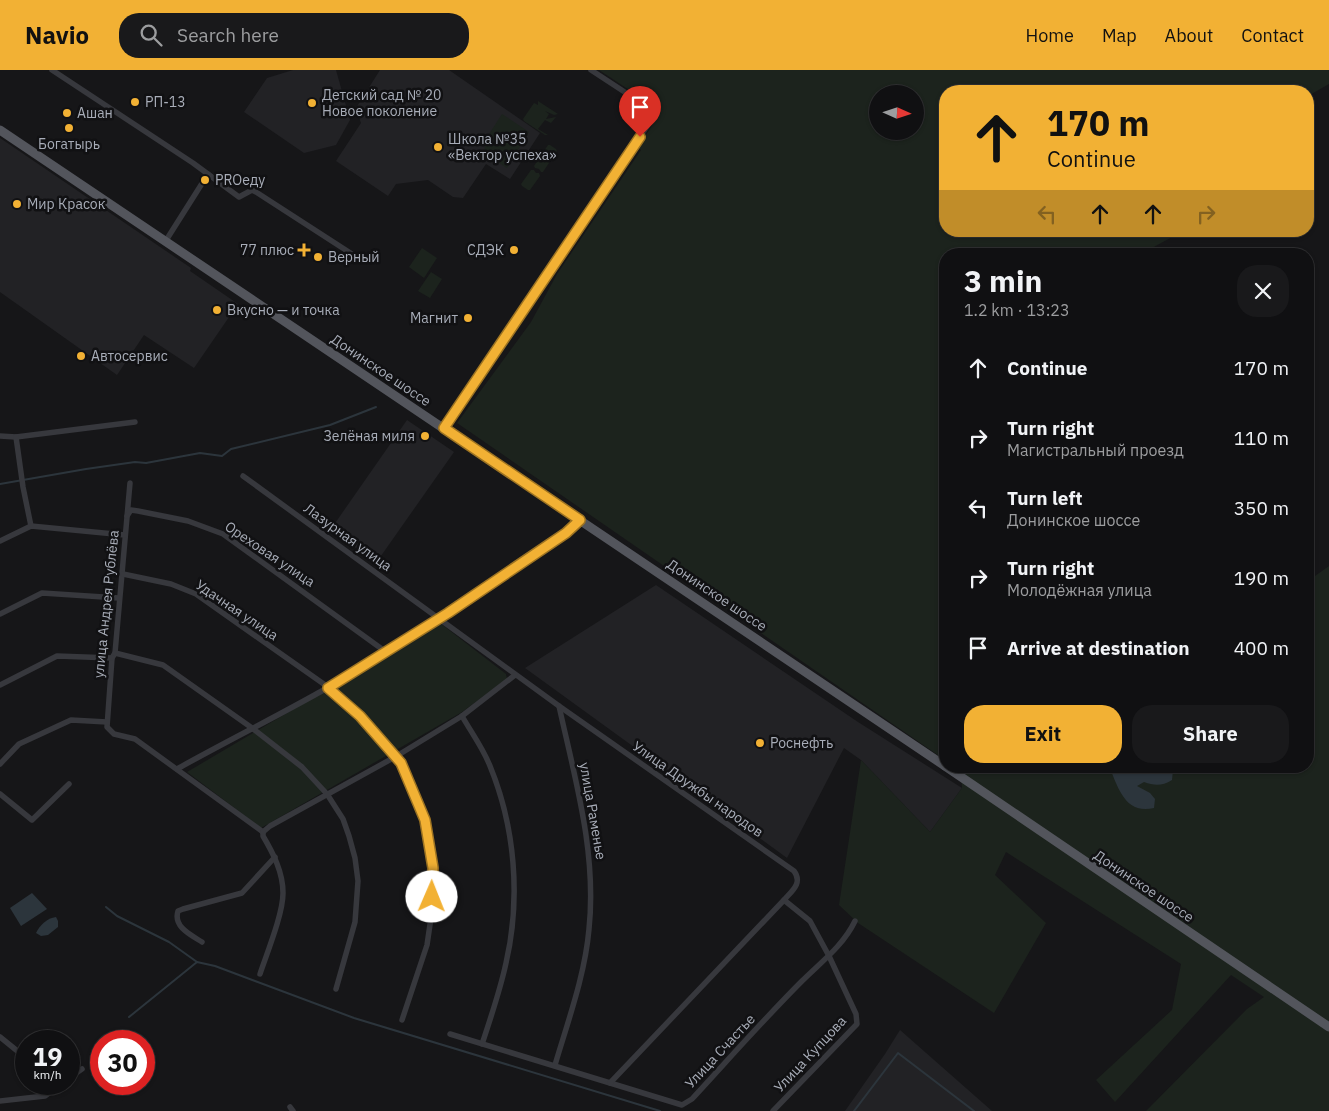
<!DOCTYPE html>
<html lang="en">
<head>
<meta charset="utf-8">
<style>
	:root { --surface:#101012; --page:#19191b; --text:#f1f3f6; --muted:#9c9d9f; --line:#303032; --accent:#f2b134 }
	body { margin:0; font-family:"IBM Plex Sans",sans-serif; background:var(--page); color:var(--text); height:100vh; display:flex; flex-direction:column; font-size:19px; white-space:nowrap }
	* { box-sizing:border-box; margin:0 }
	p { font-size:16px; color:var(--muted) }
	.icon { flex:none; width:28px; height:28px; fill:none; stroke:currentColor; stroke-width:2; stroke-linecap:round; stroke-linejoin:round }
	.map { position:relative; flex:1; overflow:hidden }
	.sheet { position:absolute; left:939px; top:178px; width:375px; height:525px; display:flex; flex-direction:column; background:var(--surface); border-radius:20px; box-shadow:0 1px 4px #0004,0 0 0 1px var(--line) }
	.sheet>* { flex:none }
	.banner { position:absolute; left:939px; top:15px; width:375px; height:152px; border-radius:20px; box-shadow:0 1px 4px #0004,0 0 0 1px var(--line); background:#f2b134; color:#111; overflow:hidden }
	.needle { width:32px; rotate:93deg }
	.buttons { position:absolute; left:869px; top:15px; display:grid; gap:10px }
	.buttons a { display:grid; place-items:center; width:55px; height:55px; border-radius:50%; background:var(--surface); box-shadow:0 1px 4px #0004,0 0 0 1px var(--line); font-size:25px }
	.speed { position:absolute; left:15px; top:960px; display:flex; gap:10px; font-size:25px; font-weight:700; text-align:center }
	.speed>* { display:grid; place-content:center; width:65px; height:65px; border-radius:50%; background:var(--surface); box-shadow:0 1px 4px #0004,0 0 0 1px var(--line); line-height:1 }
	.speed small { font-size:12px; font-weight:400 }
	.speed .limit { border:8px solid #d22; background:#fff; color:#111 }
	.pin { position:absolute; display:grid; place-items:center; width:42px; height:42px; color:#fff; margin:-51px -21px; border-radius:50% 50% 50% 0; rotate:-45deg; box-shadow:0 0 5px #0007 }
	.pin .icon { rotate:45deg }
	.me { position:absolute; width:55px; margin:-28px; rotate:1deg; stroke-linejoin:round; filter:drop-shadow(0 0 4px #0008) }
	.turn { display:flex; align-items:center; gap:18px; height:105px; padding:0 25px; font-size:22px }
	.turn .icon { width:65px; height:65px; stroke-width:2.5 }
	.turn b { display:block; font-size:35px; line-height:42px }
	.lanes { display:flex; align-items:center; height:48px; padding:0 25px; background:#0003; justify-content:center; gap:25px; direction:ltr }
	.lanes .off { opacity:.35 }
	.round { display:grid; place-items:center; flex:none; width:52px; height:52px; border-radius:20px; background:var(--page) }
	.head { display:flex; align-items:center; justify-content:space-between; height:85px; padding:0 25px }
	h1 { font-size:30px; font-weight:700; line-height:38px }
	.cta { display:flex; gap:10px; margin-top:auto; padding:10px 25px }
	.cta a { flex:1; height:58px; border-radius:20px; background:var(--accent); color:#111; font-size:20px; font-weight:700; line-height:58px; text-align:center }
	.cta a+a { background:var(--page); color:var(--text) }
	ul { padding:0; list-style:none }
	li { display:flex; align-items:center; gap:15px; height:70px; padding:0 25px }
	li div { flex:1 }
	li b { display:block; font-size:19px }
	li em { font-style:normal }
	header { display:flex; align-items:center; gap:30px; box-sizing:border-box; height:70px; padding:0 25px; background:var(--accent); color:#111 }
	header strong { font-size:24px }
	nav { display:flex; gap:28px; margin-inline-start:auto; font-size:18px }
	.search { width:350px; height:45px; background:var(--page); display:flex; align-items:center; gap:12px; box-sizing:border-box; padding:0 18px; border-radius:20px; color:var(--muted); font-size:19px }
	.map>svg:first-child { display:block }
</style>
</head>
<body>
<header>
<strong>Navio</strong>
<div class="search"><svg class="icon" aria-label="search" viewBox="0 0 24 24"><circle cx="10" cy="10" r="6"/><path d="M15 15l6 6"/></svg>Search here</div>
<nav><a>Home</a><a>Map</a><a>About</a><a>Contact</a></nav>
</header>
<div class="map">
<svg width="1329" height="1041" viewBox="0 0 1329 1041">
	<rect width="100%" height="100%" fill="#161618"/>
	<g fill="#222225">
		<polygon points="293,0 336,0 350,50 336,75 304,83 244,42 267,8"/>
		<polygon points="380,0 449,0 540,63 510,109 486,94 463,128 453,127 428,110 396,114 388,126 336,91 361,53 356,38"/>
		<polygon points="0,68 191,198 190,201 238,234 194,298 144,265 117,305 0,222"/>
		<polygon points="407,350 454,382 376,493 331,459"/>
		<polygon points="656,515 858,652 962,718 930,762 861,690 844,678 787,788 525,598"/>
		<polygon points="900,960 992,1041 845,1041 885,984"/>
	</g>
	<g fill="#1c231d" fill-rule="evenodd">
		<path d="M599 0H1329V14L1308 26V21H945V161H1183L1141 184H945V690L457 353 531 252 557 204 641 80 638 77 639 74C647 62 661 49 652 35ZM878 24H915V61H878Z"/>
		<polygon points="538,31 558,44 554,45 545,41 549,44 546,49 556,47 551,53 545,50 538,59 548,65 545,65 524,51 523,49 534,33 538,35"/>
		<polygon points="502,44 529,62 507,98 484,83 486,69"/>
		<polygon points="548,75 550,75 556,79 557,81 543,102 541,102 539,99 535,98 534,96"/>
		<polygon points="531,100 534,100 536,103 539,103 540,106 530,120 528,120 522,116 521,114"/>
		<polygon points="422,178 437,188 424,208 409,197"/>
		<polygon points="431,202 442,209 430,228 418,221"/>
		<polygon points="1329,496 1329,1041 1146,1041 1247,939 1264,927 1231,905 1115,1032 1096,1010 1172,940 1181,894 1006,782 995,805 1046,853 994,943 858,853 839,835 861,690 930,762 962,718 961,702 953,696 1308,696 1308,511"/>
		<polygon points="440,553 506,604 507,609 462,642 261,758 187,702"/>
	</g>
	<g fill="#2c353c">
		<path d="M1109 696C1120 696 1130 699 1141 698L1140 696H1171L1173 700 1172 710C1162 716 1155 716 1144 712L1137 716 1150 723 1155 729 1154 738C1125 745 1118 717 1109 696Z"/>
		<polygon points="32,823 47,839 21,856 10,838"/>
		<path d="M56 847 58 851V857L48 865 41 866 36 863C40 855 47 848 56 847Z"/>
	</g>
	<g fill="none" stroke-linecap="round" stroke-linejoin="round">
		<g stroke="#2c353c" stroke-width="2">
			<polyline points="0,414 86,399 135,392 146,393 200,383 222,386 231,379 330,355 376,337"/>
			<polyline points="106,837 117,846 169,872 197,892"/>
			<polyline points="129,947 197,892 215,896 354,948 660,1041"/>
			<polyline points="854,1041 898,983 974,1041"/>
		</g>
		<g stroke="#37383d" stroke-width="5.5">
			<polyline points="52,0 193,93 239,127 252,120 256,122 355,186"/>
			<polyline points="165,172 208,104"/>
			<polyline points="444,358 650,52 652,43 649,38 591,0"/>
			<polyline points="0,366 16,367 135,352"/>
			<polyline points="16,367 23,417 31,456"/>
			<path d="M243 406 559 636C575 709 597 783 589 859 585 905 568 951 555 995"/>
			<polyline points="130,413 115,583 112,588 107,657 114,664 135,669 263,762"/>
			<polyline points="127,446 131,440 138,441 188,451 223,464 386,582"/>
			<polyline points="0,471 31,456 125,465"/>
			<polyline points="123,504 171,514 196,524 328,617 360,646 401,693 425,750 433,798 432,841 427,875 402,950"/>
			<polyline points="0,544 42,523 119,528"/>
			<polyline points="115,583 163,595 252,658 302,697 327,724 343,749 349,766 355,788 358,811 355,852 336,919"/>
			<polyline points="0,615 57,586 112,588"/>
			<path d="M559 636 794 801C803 813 792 821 784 830L810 851 829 886 856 944 857 954 773 1041"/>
			<path d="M462 646C471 662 483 678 490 696 515 757 521 828 506 893 500 921 491 947 482 974"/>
			<polyline points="0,694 19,674 71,650 107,652"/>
			<path d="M177 699C227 671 278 646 327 618 410 571 488 516 566 463L580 450"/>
			<polyline points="0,724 32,750 69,714"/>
			<polyline points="263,762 270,756 395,687 462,646 515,605"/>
			<path d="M202 872C191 865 173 857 178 841L183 839 242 823 275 787"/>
			<path d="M260 904C267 883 283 844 283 823 283 802 273 783 263 766V762"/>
			<path d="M450 964 682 1035 692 1029C728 990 764 949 802 911 821 892 843 876 855 851"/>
			<polyline points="0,967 26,988"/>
			<polyline points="69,1008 82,999"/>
			<polyline points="610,1013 784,830"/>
			<polyline points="0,1031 45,1026 61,1014"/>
			<polyline points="290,1037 293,1041"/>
		</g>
		<g stroke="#53555c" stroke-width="9">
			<polyline points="0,60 945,696"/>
			<polyline points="945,696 1329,957"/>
		</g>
	</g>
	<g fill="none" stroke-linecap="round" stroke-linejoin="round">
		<defs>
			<polyline id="route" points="432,827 433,798 425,750 401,693 360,646 328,618 448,543 566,463 580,450 444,358 640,67"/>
		</defs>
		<use href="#route" stroke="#9d7322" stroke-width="12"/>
		<use href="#route" stroke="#f2b134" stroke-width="9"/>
	</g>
	<g fill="#f2b134" stroke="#111113" stroke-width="2">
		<circle cx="135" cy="32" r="5"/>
		<circle cx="312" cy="33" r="5"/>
		<circle cx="67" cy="43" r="5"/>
		<circle cx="69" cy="58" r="5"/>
		<circle cx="438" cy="77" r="5"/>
		<circle cx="205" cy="110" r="5"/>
		<circle cx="17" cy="134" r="5"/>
		<path d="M301.5 172.5h5v5h5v5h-5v5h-5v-5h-5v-5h5z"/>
		<circle cx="514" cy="180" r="5"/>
		<circle cx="318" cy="187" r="5"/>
		<circle cx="217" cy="240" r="5"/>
		<circle cx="468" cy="248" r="5"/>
		<circle cx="81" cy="286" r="5"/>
		<circle cx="425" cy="366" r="5"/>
		<circle cx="760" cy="673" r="5"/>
	</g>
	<g text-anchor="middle" stroke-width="5" stroke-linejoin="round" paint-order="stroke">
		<g font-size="14" fill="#a8adb8" stroke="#111113" text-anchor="start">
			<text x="322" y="30">Детский сад № 20<tspan x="322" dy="16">Новое поколение</tspan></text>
			<text x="145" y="37">РП-13</text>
			<text x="77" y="48">Ашан</text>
			<text x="448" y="74">Школа №35<tspan x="448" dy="16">«Вектор успеха»</tspan></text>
			<text x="69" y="79" text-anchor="middle">Богатырь</text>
			<text x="215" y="115">PROеду</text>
			<text x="27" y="139">Мир Красок</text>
			<text x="294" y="185" text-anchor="end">77 плюс</text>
			<text x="504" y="185" text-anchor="end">СДЭК</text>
			<text x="328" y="192">Верный</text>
			<text x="227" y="245">Вкусно — и точка</text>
			<text x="458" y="253" text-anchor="end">Магнит</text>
			<text x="91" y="291">Автосервис</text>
			<text x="415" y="371" text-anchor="end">Зелёная миля</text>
			<text x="770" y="678">Роснефть</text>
		</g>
		<g font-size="14" fill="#a8adb8" stroke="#111113">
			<text transform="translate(381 300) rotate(34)" y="5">Донинское шоссе</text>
			<text transform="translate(348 467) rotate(36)" y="5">Лазурная улица</text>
			<text transform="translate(270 484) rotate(34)" y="5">Ореховая улица</text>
			<text transform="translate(717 525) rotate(34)" y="5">Донинское шоссе</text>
			<text transform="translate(106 534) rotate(-84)" y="5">улица Андрея Рублёва</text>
			<text transform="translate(237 540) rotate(34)" y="5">Удачная улица</text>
			<text transform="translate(698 719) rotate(35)" y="5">Улица Дружбы народов</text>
			<text transform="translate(593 741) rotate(80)" y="5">улица Раменье</text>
			<text transform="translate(1144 816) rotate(34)" y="5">Донинское шоссе</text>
			<text transform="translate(720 981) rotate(-47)" y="5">Улица Счастье</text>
			<text transform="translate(810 984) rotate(-47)" y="5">Улица Купцова</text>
		</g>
	</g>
</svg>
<div class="buttons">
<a><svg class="needle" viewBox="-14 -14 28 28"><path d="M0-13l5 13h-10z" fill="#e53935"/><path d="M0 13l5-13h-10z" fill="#9c9d9f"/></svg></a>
</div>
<div class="speed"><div>19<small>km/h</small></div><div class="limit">30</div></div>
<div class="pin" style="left:640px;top:67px;background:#d93025"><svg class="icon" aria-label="arrive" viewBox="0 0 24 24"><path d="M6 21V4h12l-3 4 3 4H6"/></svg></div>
<svg class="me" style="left:432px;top:827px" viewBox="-20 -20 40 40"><circle r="19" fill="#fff"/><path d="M0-13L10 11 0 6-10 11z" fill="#f2b134"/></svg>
<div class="banner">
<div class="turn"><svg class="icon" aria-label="ahead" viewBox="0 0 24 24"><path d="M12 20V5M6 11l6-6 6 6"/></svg><div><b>170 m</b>Continue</div></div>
<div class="lanes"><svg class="icon off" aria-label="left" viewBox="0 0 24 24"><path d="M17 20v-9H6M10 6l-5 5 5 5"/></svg><svg class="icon" aria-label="ahead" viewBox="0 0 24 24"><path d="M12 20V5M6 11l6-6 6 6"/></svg><svg class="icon" aria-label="ahead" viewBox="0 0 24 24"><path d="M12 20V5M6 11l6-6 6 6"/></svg><svg class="icon off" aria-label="right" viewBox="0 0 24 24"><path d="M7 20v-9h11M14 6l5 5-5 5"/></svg></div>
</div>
<section class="sheet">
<div class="head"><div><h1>3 min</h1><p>1.2 km · 13:23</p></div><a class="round"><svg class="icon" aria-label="close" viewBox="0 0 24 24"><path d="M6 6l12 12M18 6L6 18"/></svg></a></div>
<ul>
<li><svg class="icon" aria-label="ahead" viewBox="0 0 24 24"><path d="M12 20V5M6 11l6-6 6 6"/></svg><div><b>Continue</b></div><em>170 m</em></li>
<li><svg class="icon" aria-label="right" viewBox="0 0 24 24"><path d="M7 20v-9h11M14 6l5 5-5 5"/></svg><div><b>Turn right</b><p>Магистральный проезд</p></div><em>110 m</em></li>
<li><svg class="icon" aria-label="left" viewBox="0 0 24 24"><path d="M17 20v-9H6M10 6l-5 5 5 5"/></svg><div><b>Turn left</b><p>Донинское шоссе</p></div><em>350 m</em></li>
<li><svg class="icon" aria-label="right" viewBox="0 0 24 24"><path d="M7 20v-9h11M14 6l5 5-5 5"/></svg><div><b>Turn right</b><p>Молодёжная улица</p></div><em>190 m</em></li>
<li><svg class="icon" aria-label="arrive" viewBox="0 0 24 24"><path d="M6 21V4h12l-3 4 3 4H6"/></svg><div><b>Arrive at destination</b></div><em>400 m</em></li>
</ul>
<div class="cta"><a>Exit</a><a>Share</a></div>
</section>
</div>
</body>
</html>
